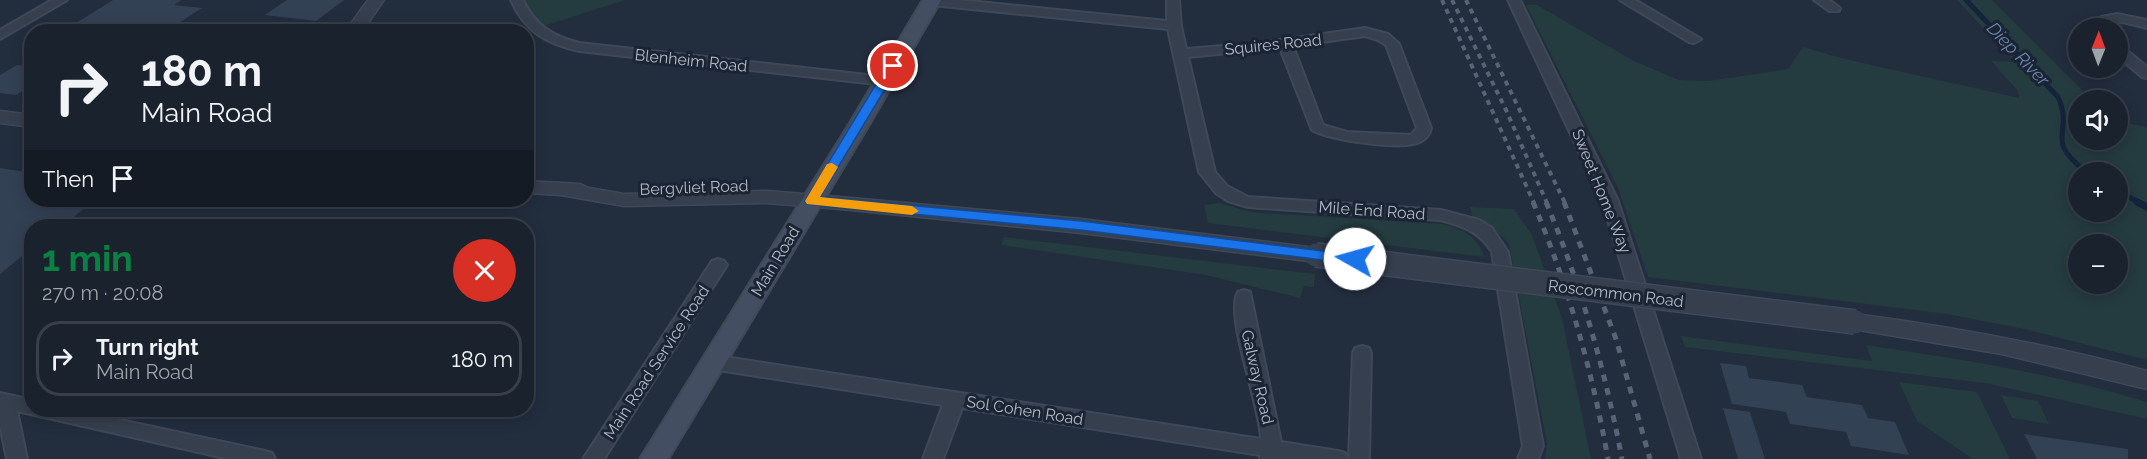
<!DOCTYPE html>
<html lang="en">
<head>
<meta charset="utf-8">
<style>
	:root { --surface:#1a222e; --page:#232a36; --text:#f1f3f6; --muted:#9fa4aa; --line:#383f4a; --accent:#0b8043 }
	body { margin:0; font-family:Raleway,sans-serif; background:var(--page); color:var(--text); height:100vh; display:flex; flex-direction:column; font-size:22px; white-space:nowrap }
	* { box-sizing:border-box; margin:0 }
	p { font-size:20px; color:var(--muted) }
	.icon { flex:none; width:33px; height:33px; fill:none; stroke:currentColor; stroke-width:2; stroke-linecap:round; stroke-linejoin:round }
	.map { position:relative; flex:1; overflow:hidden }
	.details { position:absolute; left:24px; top:219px; width:510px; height:198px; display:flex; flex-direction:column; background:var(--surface); border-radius:24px; box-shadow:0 3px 15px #0003,0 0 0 2px var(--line) }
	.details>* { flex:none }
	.banner { position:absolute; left:24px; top:24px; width:510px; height:183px; border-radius:24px; box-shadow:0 3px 15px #0003,0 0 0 2px var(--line); background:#1a222e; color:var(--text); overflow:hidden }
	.needle { width:39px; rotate:1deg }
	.buttons { position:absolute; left:2068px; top:18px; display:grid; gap:12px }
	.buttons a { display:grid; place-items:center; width:60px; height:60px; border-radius:50%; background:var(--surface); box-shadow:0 3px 15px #0003,0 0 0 2px var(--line); font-size:30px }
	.pin { position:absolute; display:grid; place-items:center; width:51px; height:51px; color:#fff; margin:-26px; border:3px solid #fff; border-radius:50%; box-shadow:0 2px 6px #0007 }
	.me { position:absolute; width:66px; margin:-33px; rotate:277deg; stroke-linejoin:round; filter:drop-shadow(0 0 4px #0008) }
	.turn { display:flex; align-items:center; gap:21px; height:126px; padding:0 18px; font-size:27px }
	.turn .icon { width:78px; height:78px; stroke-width:2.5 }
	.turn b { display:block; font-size:42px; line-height:51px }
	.then { display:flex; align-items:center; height:57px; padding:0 18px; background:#0003; gap:12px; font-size:22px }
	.round { display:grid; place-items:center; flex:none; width:63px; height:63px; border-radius:32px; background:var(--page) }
	.summary { display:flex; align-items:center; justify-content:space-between; height:102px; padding:0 18px }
	h1 { font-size:36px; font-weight:700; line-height:45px; color:var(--accent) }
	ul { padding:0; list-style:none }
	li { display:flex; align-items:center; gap:18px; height:75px; margin:0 12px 9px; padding:0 6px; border:3px solid var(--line); border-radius:24px }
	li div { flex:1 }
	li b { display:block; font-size:22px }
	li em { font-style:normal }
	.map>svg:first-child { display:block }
</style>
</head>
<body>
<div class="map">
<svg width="2147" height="459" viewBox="0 0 2147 459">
	<rect width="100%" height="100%" fill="#222d3e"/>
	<g fill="#243b3f" fill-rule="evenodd">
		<polygon points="517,0 625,0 534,29"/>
		<path d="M1957 0H1992L2092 100H2079V140H2118V121L2147 127V360L2024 329 1947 314 1648 277 1618 188 1526 5H1537L1634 61 1679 80 1708 81 1788 69 1803 47 1845 59 2019 98 2018 91 1991 61 2015 62ZM2079 172H2118V212H2079ZM2079 244H2118V284H2079Z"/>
		<path d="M1220 203 1250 212 1441 224C1460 228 1480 237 1484 257L1208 223 1204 205Z"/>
		<polygon points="1470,207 1514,209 1532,235 1562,318 1591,459 1545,459 1547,444 1509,244 1493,228 1473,218"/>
		<polygon points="1004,237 1315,274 1314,287 1304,286 1300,298 1206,275 1001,245"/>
		<path d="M1681 336 1872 361 1866 345C1961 359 2055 374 2147 402V419L1985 383 1685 347Z"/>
		<polygon points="1899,382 1977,392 2010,459 1973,459 1917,421"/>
		<polygon points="2001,395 2038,401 2049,424 2012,418"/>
	</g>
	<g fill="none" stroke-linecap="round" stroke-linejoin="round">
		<g stroke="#14243d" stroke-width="5">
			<path d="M1966 0 2058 97C2075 135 2042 137 2086 172"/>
			<polyline points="2118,191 2140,203"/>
		</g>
		<polyline stroke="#14243d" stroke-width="7" points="2137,202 2147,207"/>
	</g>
	<g fill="#334155">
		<polygon points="113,0 181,0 174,5 202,8 165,32 110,32 70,27"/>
		<polygon points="287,0 344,0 316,21 265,15"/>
		<polygon points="17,65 32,66 32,85 16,95 0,93 0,75"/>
		<polygon points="0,168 32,173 32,200 84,200 80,203 90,204 62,226 32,226 32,257 22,256 0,274"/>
		<polygon points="1720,363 1746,366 1749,378 1802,385 1807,397 1862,405 1868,418 1895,422 1909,455 1851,446 1846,432 1790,424 1786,412 1732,404"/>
		<polygon points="1723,408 1750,412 1765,459 1738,459"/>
		<polygon points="2024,434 2128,449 2128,459 2037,459"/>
	</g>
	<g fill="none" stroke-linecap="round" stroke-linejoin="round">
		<defs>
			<g id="minor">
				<polygon points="52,0 67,0 0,39 0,30"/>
				<path d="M511 0H523C535 26 553 36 579 43L885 77 892 81 885 85 579 51C546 43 525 32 511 0Z"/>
				<path d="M926 0H959L1167 21V0H1179L1181 26 1186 49 1260 43 1365 28 1388 34 1399 44 1431 128C1430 135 1426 139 1420 142 1401 151 1330 140 1312 130L1280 48 1188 57 1215 172 1227 186 1248 197 1441 210 1479 220 1492 228 1508 252 1543 446 1538 459H1518L1523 446 1492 252C1479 231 1463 226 1440 220L1248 207 1228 201 1216 193 1199 172 1168 29 932 5 928 4ZM1365 36 1378 40 1386 45 1417 128 1411 135 1347 132 1323 125 1293 46Z"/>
				<polygon points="1508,0 1520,0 1618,201 1701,459 1681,459 1602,201"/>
				<polygon points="1620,0 1635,0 1701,39 1694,43 1689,42"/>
				<polygon points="1814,0 1829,0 1840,8 1839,11 1829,11"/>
				<polygon points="2117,14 2147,20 2147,28 2123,22 2108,24 2108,28 2096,28 2094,23 2101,17"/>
				<polygon points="2118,46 2123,47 2147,67 2147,78 2142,77 2118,57"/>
				<polygon points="718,259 724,261 727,265 604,459 583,459 712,261"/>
				<path d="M1244 290 1250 292 1281 442 1338 451 1345 453 1348 459H1260V455L962 408 943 459H923L943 405 712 369 705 367 703 362 705 357 712 355 1261 439C1261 408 1224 314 1238 292Z"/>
				<polygon points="1362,346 1369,348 1371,353 1369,459 1349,459 1353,353 1355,348"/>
				<polygon points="0,393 32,400 32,410 74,410 265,451 272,453 275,459 229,459 17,411 27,459 7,459 0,425"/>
			</g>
			<g id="tertiary">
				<polygon points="368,0 384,0 362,32 345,32"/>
				<polygon points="0,111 32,115 32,127 0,123"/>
				<polygon points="526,181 580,184 589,188 624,194 767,191 840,197 1081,219 1316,248 1324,250 1327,255 1324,260 1316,262 1081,233 840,209 767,203 624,206 561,195 526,193"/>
				<path d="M1855 314C1954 327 2051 345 2147 371V389L2002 354 1847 328 1844 322 1847 316Z"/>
			</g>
			<polygon id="secondary" points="923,0 941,0 870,123 668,459 640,459 850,123"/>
		</defs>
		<use href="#minor" stroke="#3f4857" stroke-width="4"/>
		<use href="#tertiary" stroke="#3f4857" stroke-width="3"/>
		<use href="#secondary" stroke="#3f4857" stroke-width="4"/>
		<use href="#minor" fill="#363f4e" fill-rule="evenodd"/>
		<use href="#tertiary" fill="#363f4e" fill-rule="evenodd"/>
		<use href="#secondary" fill="#444e62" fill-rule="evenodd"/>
		<g stroke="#586376" stroke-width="4" stroke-dasharray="5 5" stroke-linecap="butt">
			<polyline points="1442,0 1534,203"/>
			<polyline points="1452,0 1506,110 1547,203"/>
			<polyline points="1466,0 1565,203"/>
		</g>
		<g stroke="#586376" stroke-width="5" stroke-dasharray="7 7" stroke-linecap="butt">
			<path d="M1533 202C1568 285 1592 370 1608 459"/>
			<path d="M1546 202C1581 285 1605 370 1622 459"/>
			<polyline points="1564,202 1616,339 1650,459"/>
		</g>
		<defs>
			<polyline id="tertiary-bridge" points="1316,255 1855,322"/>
		</defs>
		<use href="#tertiary-bridge" stroke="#3f4857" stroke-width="26" stroke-linecap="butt"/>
		<use href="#tertiary-bridge" stroke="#363f4e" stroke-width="23"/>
	</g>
	<polygon fill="#1a73e8" stroke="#114b97" stroke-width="1.5" points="893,63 899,66 820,197 1081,221 1355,255 1362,259 1355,264 1081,230 807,204 805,201 887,66"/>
	<polygon fill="#f59e0b" points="832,163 838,167 820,197 912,206 919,211 912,215 807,204 805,201 827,164"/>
	<g text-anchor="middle" stroke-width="6" stroke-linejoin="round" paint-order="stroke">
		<g font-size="16" fill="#b2baca" stroke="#1b2433">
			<text transform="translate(1273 44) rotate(-6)" y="6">Squires Road</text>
			<text transform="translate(691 60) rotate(6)" y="6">Blenheim Road</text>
			<text transform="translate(694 187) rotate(-2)" y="6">Bergvliet Road</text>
			<text transform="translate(1602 191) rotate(68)" y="6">Sweet Home Way</text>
			<text transform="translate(1372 210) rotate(4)" y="6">Mile End Road</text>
			<text transform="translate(775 261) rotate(-59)" y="6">Main Road</text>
			<text transform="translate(1616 293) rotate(7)" y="6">Roscommon Road</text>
			<text transform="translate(656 362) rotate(-57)" y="6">Main Road Service Road</text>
			<text transform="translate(1258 377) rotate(77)" y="6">Galway Road</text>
			<text transform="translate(1025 410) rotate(9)" y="6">Sol Cohen Road</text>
		</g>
		<g font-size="18" font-style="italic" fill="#6883ab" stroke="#1b2433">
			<text transform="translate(2018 54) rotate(46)" y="6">Diep River</text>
		</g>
	</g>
</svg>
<div class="buttons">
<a><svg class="needle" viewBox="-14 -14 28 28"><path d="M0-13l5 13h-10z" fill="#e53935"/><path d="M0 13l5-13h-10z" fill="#9fa4aa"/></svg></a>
<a><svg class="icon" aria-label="sound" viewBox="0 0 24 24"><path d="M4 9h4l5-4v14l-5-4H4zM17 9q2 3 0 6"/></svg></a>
<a>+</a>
<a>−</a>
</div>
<div class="pin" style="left:893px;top:66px;background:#d93025"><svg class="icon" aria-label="arrive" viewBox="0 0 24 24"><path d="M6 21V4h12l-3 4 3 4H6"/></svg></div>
<svg class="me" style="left:1355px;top:259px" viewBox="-20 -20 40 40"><circle r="19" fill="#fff"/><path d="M0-13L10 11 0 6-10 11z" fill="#1a73e8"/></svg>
<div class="banner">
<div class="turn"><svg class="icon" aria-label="right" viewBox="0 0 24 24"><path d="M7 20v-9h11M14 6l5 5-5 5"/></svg><div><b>180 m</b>Main Road</div></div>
<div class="then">Then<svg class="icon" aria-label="arrive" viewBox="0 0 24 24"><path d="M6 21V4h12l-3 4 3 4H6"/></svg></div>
</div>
<section class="details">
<div class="summary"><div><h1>1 min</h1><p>270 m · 20:08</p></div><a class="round" style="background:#d93025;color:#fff"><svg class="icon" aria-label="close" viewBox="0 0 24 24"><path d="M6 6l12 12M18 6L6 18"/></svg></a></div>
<ul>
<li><svg class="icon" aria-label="right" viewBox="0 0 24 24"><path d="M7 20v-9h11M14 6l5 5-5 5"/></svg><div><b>Turn right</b><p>Main Road</p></div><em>180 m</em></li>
</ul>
</section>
</div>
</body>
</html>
